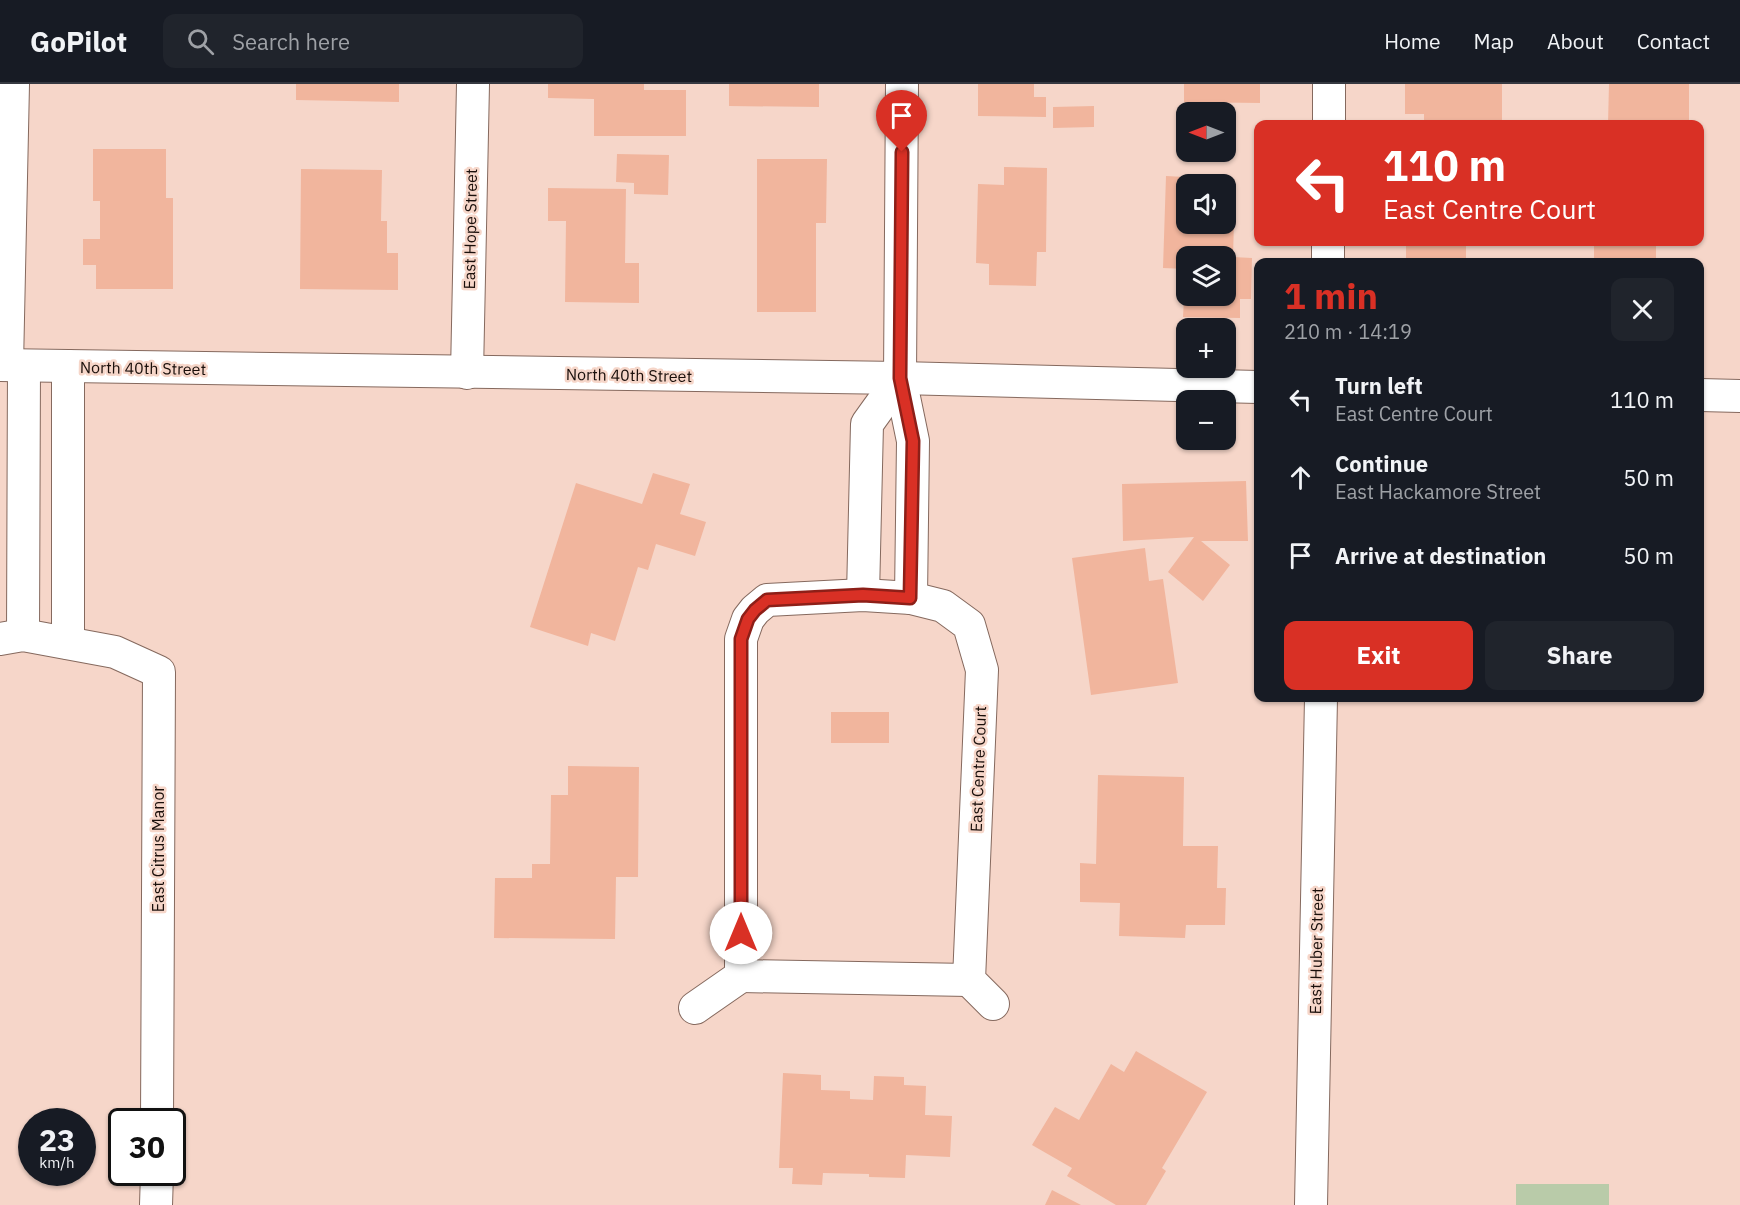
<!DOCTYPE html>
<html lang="en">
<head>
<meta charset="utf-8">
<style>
	:root { --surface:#171b24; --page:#20242c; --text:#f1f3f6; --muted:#9ea1a6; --line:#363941; --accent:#d93025 }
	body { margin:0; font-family:"IBM Plex Sans",sans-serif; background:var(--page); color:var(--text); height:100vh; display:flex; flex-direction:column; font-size:22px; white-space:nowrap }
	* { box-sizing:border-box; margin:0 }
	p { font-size:20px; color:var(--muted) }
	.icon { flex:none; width:33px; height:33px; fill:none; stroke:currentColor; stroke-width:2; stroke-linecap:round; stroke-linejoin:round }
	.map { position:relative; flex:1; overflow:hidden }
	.sheet { position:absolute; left:1254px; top:174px; width:450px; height:444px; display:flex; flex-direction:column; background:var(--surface); border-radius:12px; box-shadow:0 2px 4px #0004 }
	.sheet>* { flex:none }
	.top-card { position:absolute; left:1254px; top:36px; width:450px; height:126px; border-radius:12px; box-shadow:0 2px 4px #0004; background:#d93025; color:#fff; overflow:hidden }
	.needle { width:39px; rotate:270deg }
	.tools { position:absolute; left:1176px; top:18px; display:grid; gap:12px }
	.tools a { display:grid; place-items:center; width:60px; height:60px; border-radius:12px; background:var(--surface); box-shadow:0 2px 4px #0004; font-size:30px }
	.speed { position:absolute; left:18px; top:1024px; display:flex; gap:12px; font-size:30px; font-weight:700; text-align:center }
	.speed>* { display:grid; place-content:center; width:78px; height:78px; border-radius:50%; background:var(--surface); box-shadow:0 2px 4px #0004; line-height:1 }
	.speed small { font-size:15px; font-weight:400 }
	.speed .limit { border:3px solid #111; border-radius:9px; background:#fff; color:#111 }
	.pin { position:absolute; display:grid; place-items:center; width:51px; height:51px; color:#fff; margin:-62px -26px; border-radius:50% 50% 50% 0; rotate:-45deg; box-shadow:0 0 6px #0007 }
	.pin .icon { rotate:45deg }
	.me { position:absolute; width:66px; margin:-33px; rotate:0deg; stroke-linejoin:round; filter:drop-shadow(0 0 4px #0008) }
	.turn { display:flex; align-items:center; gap:21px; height:126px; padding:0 30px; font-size:27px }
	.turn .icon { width:78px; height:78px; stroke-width:2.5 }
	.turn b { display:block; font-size:42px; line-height:51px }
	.round { display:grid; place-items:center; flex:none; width:63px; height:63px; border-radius:12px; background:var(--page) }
	.overview { display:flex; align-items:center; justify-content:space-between; height:102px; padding:0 30px }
	h1 { font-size:36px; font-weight:700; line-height:45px; color:var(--accent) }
	.cta { display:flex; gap:12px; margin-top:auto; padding:12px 30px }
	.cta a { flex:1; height:69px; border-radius:12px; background:var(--accent); color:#fff; font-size:24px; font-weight:700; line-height:69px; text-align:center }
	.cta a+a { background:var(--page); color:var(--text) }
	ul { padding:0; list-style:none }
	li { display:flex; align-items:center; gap:18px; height:78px; padding:0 30px }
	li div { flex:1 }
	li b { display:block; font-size:22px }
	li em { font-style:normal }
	header { display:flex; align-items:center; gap:36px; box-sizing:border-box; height:84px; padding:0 30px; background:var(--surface); border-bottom:2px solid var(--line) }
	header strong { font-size:28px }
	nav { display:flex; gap:33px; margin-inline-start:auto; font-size:21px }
	.search { width:420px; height:54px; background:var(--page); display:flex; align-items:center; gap:15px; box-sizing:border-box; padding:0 21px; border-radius:12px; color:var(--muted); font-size:22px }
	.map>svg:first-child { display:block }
</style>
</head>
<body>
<header>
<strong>GoPilot</strong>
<div class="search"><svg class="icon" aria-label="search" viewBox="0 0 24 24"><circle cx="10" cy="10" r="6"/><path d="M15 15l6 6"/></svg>Search here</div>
<nav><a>Home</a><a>Map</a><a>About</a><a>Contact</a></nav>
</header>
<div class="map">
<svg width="1740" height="1121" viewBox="0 0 1740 1121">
	<rect width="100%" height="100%" fill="#f6d6c9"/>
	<rect fill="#b9cba9" x="1516" y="1100" width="93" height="21"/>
	<g fill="#f1b59d">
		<polygon points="296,0 399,0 399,18 296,16"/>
		<polygon points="548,0 644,0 644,6 686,6 686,52 594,52 594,15 548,14"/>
		<polygon points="729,0 819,0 819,23 729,22"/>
		<polygon points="978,0 1034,0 1034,13 1046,13 1046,33 978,32"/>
		<polygon points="1184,0 1260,0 1260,19 1184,18"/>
		<polygon points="1405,0 1502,0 1502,40 1424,40 1424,30 1405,30"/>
		<polygon points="1609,0 1689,0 1689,40 1608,40"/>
		<polygon points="1094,22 1094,43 1053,44 1053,23"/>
		<polygon points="93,65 166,65 166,114 173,114 173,205 96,205 96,181 83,181 83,155 100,155 100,117 93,117"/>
		<polygon points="617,70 669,71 668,111 634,110 634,99 616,98"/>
		<polygon points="757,75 827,75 826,139 816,139 816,228 757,228"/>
		<polygon points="1004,83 1047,84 1046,168 1037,168 1036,202 989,201 989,180 976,179 978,100 1004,101"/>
		<polygon points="301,85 382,86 381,137 387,137 387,169 398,169 398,206 300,205"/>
		<polygon points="1166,92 1185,93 1186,140 1226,140 1226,104 1235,104 1233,173 1252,174 1251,215 1240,215 1240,234 1183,233 1185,196 1186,196 1186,212 1226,212 1226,172 1186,172 1186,185 1163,184"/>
		<polygon points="548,104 626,105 625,179 639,179 639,219 565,218 566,137 548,137"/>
		<rect x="1406" y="158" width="60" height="20"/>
		<rect x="1594" y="158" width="62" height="20"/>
		<polygon points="653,389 690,400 680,430 706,438 695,472 656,460 648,486 638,483 615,557 591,549 588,562 530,543 576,399 642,420"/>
		<polygon points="1246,397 1248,457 1201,457 1230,481 1203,517 1168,488 1194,453 1123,457 1122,400"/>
		<polygon points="1145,464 1149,497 1163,495 1178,599 1091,611 1072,474"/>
		<rect x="831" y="628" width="58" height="31"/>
		<polygon points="568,682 639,683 638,793 616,793 615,855 494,854 495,794 532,794 532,780 550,780 551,711 568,711"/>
		<polygon points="1098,691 1184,693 1183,762 1218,762 1217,804 1226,804 1225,841 1186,841 1185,854 1119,852 1120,819 1080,818 1080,779 1096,780"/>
		<polygon points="1136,967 1207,1008 1162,1084 1166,1087 1146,1121 1116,1121 1067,1092 1072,1084 1032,1061 1055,1023 1079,1036 1111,980 1124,988"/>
		<polygon points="783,989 821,991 821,1006 850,1007 850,1015 873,1016 874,992 904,993 904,1001 926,1002 925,1031 952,1032 950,1073 906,1071 905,1094 869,1093 869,1090 823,1089 822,1101 792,1100 793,1084 779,1084"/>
		<polygon points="1052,1106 1081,1121 1045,1121"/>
	</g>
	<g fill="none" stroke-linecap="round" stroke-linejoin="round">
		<defs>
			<g id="minor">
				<polyline points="902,0 900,294 913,357 911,514"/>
				<polyline points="1329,40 1329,0"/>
				<polyline points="1328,178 1328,158"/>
				<polyline points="0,281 900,294 1258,303"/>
				<polyline points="7,281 13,0"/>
				<polyline points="68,282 68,559"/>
				<polyline points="467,289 473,0"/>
				<polyline points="1700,311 1740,312"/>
				<polyline points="863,511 867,340 900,294"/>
				<polyline points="23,551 24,282"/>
				<polyline points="0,555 23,551 115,568 159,588 157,1038"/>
				<polyline points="741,892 969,896"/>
				<polyline points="695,924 741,892 741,555 748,535 755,526 767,516 863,511 911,514 943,522 969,541 982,586 969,896 993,920"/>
				<polyline points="156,1121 157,1089"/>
				<polyline points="1311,1121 1321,614"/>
			</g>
		</defs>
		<use href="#minor" stroke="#85695e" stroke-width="34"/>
		<use href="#minor" stroke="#fff" stroke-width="32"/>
	</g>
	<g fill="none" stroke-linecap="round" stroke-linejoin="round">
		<defs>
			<polyline id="route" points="741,849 741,555 748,535 755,526 767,516 863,511 910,514 913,357 900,294 902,68"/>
		</defs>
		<use href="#route" stroke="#8d1f18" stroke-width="15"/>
		<use href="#route" stroke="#d93025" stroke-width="10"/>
	</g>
	<g text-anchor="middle" stroke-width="5" stroke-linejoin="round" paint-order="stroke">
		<g font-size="16" fill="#1a0f0b" stroke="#f6d6c9">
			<text transform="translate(470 145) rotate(-89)" y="6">East Hope Street</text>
			<text transform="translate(143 284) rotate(1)" y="6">North 40th Street</text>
			<text transform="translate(629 291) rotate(1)" y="6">North 40th Street</text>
			<text transform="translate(978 685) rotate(-88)" y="6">East Centre Court</text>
			<text transform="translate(158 765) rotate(-90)" y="6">East Citrus Manor</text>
			<text transform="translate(1316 867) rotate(-89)" y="6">East Huber Street</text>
		</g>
	</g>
</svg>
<div class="tools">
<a><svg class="needle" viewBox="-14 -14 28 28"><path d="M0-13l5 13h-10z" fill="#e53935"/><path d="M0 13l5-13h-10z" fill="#9ea1a6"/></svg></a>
<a><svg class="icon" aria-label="sound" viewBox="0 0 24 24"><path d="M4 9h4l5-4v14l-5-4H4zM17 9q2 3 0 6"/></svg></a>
<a><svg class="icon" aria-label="layers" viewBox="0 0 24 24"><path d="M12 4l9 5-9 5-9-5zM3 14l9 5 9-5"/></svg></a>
<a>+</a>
<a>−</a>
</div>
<div class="speed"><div>23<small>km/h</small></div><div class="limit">30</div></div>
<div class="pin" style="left:902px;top:68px;background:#d93025"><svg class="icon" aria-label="arrive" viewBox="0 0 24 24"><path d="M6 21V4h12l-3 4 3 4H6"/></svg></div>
<svg class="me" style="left:741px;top:849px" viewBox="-20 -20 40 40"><circle r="19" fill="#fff"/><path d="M0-13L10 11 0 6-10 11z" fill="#d93025"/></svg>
<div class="top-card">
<div class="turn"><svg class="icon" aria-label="left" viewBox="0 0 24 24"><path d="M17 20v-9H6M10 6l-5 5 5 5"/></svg><div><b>110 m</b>East Centre Court</div></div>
</div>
<section class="sheet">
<div class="overview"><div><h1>1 min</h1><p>210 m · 14:19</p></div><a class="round"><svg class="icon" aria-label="close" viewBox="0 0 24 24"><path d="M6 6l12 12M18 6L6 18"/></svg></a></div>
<ul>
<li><svg class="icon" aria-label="left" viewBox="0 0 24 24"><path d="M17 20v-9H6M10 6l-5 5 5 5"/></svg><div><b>Turn left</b><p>East Centre Court</p></div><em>110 m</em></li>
<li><svg class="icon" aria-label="ahead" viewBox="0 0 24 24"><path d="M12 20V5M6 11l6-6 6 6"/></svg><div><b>Continue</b><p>East Hackamore Street</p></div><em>50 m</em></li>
<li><svg class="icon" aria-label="arrive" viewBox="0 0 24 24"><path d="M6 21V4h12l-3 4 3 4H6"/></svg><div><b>Arrive at destination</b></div><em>50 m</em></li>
</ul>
<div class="cta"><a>Exit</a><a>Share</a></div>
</section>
</div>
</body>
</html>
